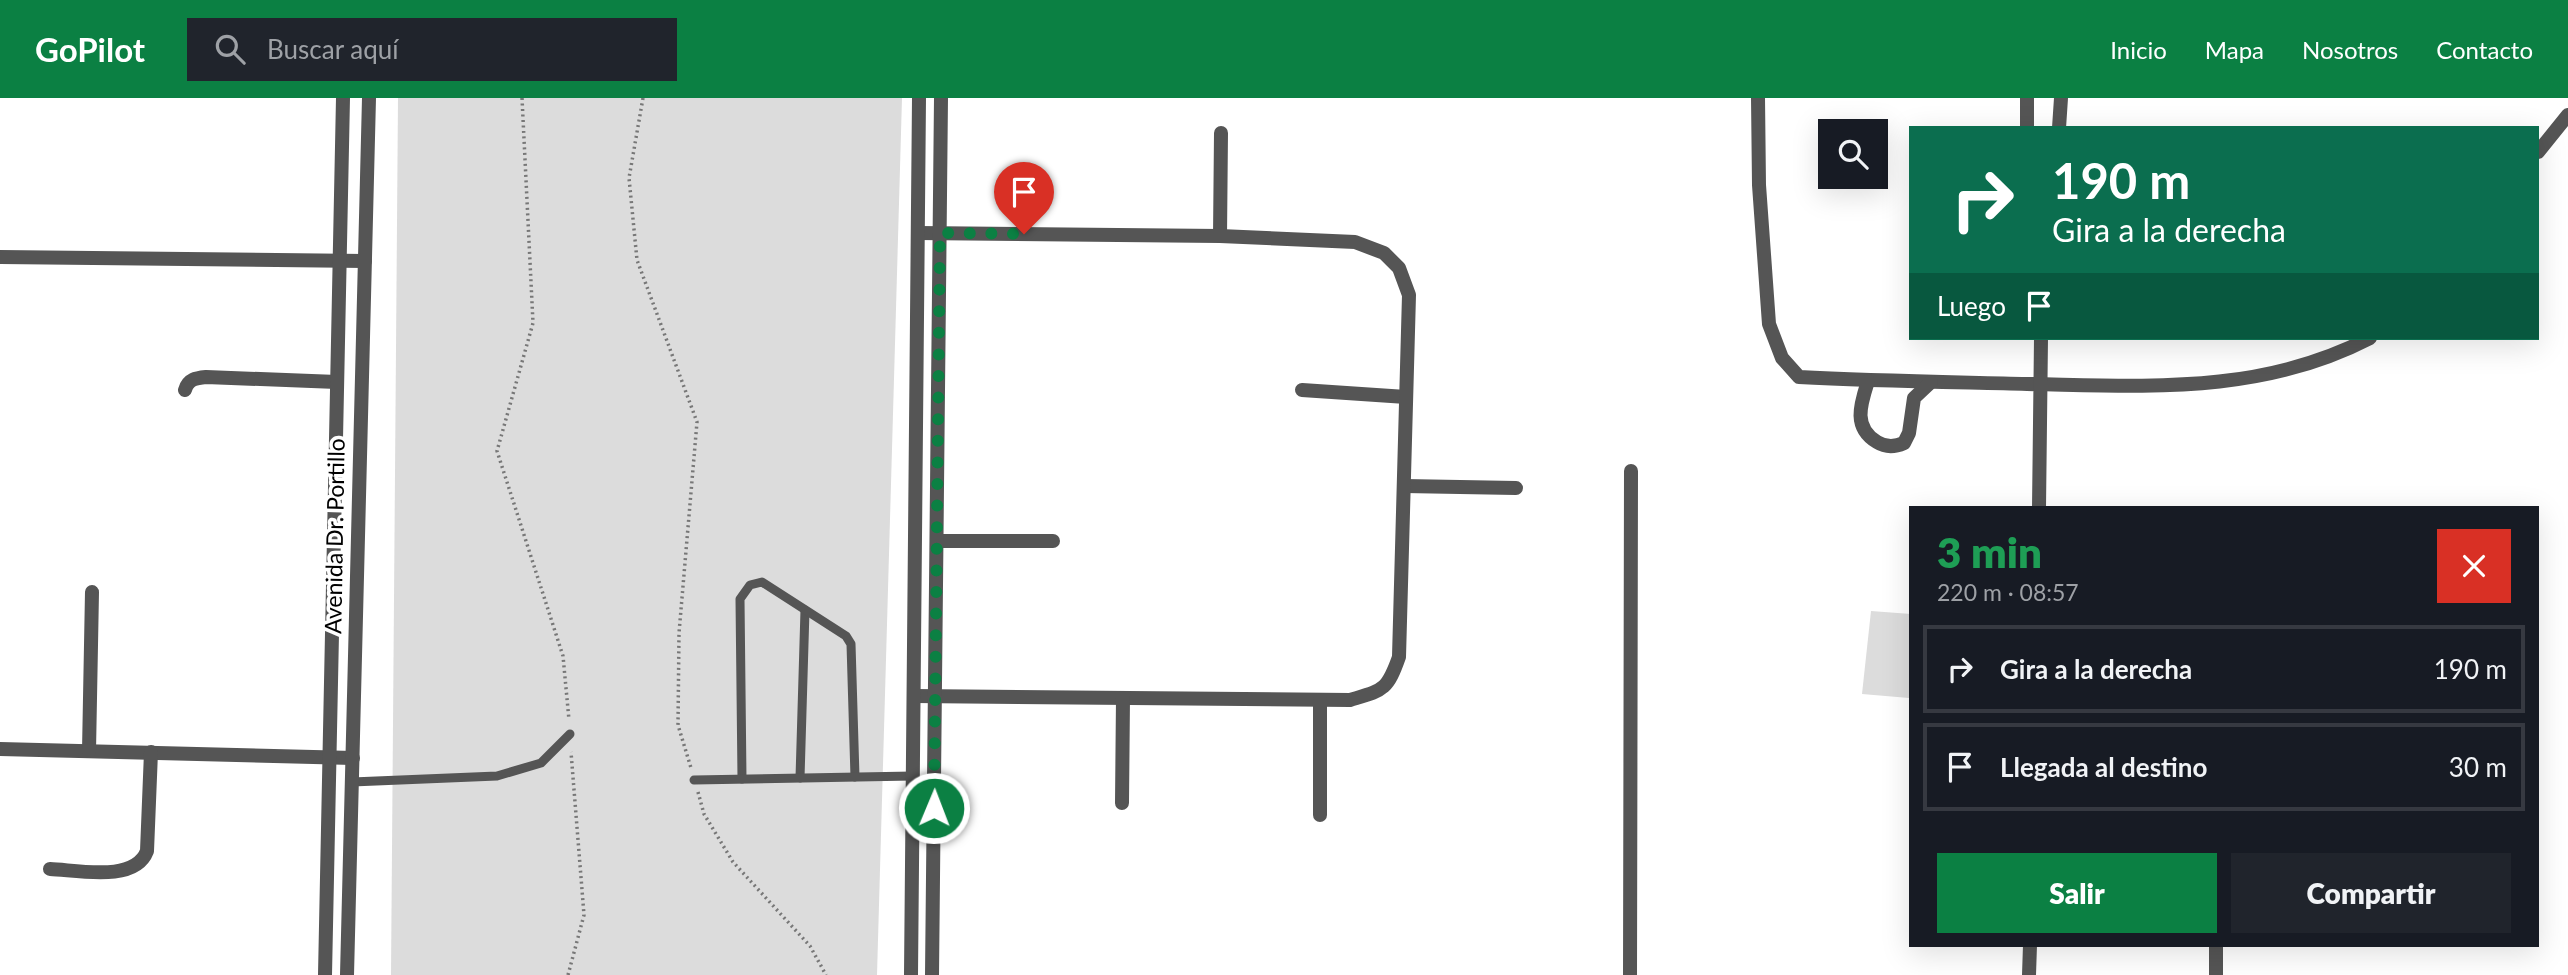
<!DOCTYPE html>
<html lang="es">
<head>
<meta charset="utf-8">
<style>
	:root { --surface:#171b24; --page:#20242c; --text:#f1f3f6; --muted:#9ea1a6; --line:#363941; --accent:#0b8043 }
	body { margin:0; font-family:Lato,sans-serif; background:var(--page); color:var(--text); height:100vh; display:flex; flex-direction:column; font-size:26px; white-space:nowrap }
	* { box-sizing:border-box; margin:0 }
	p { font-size:23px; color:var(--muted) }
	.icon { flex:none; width:38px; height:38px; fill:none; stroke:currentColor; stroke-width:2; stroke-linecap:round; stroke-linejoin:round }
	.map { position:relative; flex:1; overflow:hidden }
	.panel { position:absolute; left:1909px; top:408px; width:630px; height:441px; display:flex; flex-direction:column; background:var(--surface); border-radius:0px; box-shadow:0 7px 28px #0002 }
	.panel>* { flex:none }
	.banner { position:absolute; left:1909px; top:28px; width:630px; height:214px; border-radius:0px; box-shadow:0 7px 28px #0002; background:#0b6e4f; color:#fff; overflow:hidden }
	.controls { position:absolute; left:1818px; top:21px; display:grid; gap:14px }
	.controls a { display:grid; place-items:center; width:70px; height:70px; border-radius:0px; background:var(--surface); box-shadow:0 7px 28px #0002; font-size:35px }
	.pin { position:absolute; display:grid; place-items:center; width:60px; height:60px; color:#fff; margin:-72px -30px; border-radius:50% 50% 50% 0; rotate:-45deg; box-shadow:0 0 7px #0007 }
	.pin .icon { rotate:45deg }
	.me { position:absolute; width:77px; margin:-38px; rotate:1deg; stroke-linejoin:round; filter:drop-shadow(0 0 5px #0008) }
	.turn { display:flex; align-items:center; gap:24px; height:147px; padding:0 28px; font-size:32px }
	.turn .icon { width:91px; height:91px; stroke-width:2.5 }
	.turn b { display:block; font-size:49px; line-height:60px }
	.then { display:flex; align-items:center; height:66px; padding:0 28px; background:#0003; gap:14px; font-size:26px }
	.round { display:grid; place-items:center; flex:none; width:74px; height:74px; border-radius:0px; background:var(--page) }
	.summary { display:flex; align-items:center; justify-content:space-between; height:119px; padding:0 28px }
	h1 { font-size:42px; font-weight:800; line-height:52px; color:#1e9e55 }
	.action { display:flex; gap:14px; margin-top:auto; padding:14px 28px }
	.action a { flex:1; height:80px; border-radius:0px; background:var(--accent); color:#fff; font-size:28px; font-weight:800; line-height:80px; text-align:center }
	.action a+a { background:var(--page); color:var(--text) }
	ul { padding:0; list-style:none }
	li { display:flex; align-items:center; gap:21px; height:88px; margin:0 14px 10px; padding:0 14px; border:4px solid var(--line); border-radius:0px }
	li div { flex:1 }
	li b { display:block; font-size:26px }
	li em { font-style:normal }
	header { display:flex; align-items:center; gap:42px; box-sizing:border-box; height:98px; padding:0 35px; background:var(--accent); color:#fff }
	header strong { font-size:33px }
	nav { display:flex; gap:38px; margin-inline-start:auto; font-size:24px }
	.search { width:490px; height:63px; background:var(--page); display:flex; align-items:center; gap:18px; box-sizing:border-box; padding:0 24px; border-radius:0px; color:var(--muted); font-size:26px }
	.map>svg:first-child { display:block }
</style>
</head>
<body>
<header>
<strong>GoPilot</strong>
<div class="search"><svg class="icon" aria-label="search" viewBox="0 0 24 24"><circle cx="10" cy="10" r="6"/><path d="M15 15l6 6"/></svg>Buscar aquí</div>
<nav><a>Inicio</a><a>Mapa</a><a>Nosotros</a><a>Contacto</a></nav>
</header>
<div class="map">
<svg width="2568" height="877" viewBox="0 0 2568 877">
	<rect width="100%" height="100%" fill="#fff"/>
	<g fill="#dcdcdc">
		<polygon points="398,0 902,0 877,877 391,877"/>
		<polygon points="1871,513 1911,516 1909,600 1862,596"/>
	</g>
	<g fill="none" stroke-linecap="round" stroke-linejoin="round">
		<g stroke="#777" stroke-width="3.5" stroke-dasharray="2 3.5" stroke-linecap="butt">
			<polyline points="522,0 533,225 497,353 563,558 569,622"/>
			<polyline points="643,0 629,80 637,162 697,324 679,535 678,627 691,670"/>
			<polyline points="698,694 704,716 733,764 810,848 826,877"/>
			<polyline points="568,877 584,817 571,654"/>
		</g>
		<g stroke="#555" stroke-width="9">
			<polyline points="800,680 805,512"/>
			<polyline points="742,681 740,501 750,487 762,484 846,538 851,546 855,679"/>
			<polyline points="694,682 913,678"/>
			<polyline points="352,684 497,678 541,665 570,636"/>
		</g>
		<g stroke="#555" stroke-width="14">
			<path d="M1758 0 1759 87 1769 226 1782 260 1799 279C1875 283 1951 284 2027 286 2148 288 2260 297 2370 240"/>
			<polyline points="2027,0 2027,30"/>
			<polyline points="2059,30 2061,0"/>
			<polyline points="2538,54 2568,17"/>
			<polyline points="1220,138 1221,35"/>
			<polyline points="0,159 365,163"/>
			<path d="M1868 283C1861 305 1852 329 1877 344 1885 349 1895 349 1904 345L1909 335 1914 300 1931 284"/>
			<path d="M185 292C188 281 196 280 206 279L337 284"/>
			<polyline points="1302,292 1406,299"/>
			<polyline points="1404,388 1516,390"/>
			<polyline points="2039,410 2041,240"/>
			<polyline points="937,443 1053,443"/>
			<path d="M914 598 1350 602C1383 592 1387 593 1399 559L1409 197 1399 170 1384 155 1355 144 1220 138 918 135"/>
			<polyline points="0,651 353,660"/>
			<polyline points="89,653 92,494"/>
			<polyline points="1122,705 1123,600"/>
			<polyline points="1320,717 1320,602"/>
			<path d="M50 771C77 772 135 785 147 753L151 654"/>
			<polyline points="325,877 343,0"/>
			<polyline points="347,877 369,0"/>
			<polyline points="911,877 919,0"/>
			<polyline points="932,877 941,0"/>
			<polyline points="1630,877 1631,373"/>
			<polyline points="2029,877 2030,847"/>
			<polyline points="2216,877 2216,847"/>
		</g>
	</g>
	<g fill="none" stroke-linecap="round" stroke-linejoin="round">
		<polyline stroke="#0b8043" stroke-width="12" stroke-dasharray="0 21.6" points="934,710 940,135 1024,136"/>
	</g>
	<g text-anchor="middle" stroke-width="7" stroke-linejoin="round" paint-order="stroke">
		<g font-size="23" fill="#000" stroke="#fff">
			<text transform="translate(335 438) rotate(-89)" y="8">Avenida Dr. Portillo</text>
		</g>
	</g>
</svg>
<div class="controls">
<a><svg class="icon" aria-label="search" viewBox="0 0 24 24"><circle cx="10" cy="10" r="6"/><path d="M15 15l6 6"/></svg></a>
</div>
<div class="pin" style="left:1024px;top:136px;background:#d93025"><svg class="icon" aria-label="arrive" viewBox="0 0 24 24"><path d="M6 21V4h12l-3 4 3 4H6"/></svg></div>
<svg class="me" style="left:934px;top:710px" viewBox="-20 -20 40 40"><circle r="17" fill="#0b8043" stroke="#fff" stroke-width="3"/><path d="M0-11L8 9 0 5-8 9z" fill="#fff"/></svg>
<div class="banner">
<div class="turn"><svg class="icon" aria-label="right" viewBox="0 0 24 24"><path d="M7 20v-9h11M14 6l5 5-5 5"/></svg><div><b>190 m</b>Gira a la derecha</div></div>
<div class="then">Luego<svg class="icon" aria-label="arrive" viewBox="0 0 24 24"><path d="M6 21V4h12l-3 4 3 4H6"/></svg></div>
</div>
<section class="panel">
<div class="summary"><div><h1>3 min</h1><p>220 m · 08:57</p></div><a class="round" style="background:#d93025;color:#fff"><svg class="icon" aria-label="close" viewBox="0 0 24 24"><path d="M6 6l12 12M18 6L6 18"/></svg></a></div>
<ul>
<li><svg class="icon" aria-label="right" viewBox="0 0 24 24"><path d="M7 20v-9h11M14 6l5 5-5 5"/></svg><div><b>Gira a la derecha</b></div><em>190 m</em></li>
<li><svg class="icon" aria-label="arrive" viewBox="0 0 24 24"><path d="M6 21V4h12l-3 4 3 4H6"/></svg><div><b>Llegada al destino</b></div><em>30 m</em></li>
</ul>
<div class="action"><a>Salir</a><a>Compartir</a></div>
</section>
</div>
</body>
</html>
